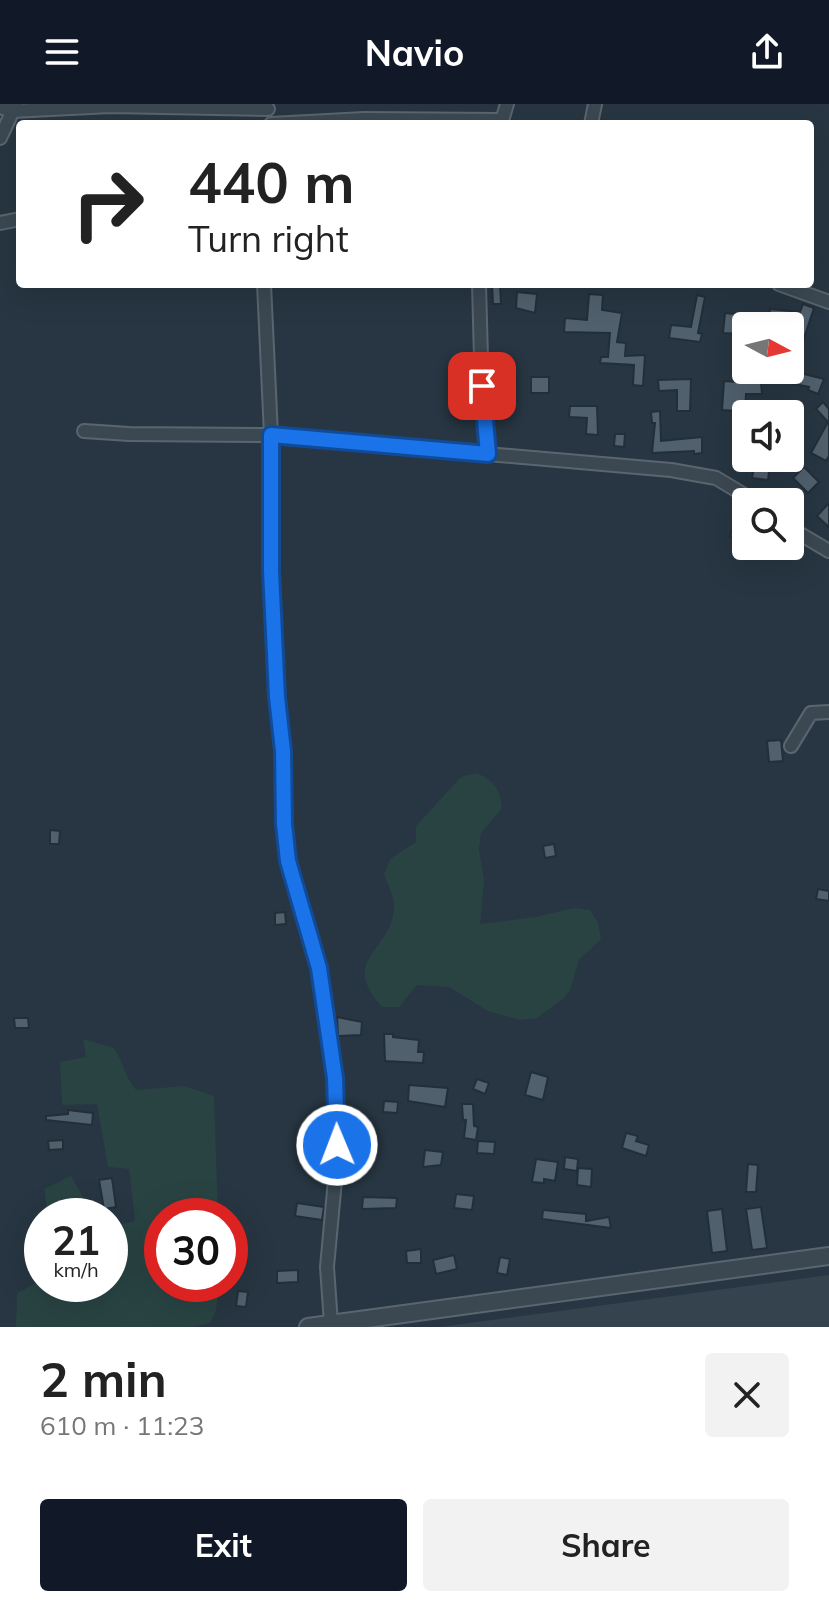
<!DOCTYPE html>
<html lang="en">
<head>
<meta charset="utf-8">
<style>
	:root { --surface:#fff; --page:#f2f2f2; --text:#222; --muted:#767676; --accent:#111827 }
	body { margin:0; font-family:Mulish,sans-serif; background:var(--page); color:var(--text); height:100vh; display:flex; flex-direction:column; font-size:30px; white-space:nowrap }
	* { box-sizing:border-box; margin:0 }
	p { font-size:26px; color:var(--muted) }
	.icon { flex:none; width:44px; height:44px; fill:none; stroke:currentColor; stroke-width:2; stroke-linecap:round; stroke-linejoin:round }
	.map { position:relative; height:1223px; overflow:hidden }
	.drawer { display:flex; flex-direction:column; background:var(--surface); flex:1 }
	.drawer>* { flex:none }
	.hud { position:absolute; left:16px; top:16px; width:798px; height:168px; border-radius:8px; box-shadow:0 8px 32px #0002; background:#fff; color:var(--text); overflow:hidden }
	.needle { width:52px; rotate:97deg }
	.fabs { position:absolute; left:732px; top:208px; display:grid; gap:16px }
	.fabs a { display:grid; place-items:center; width:72px; height:72px; border-radius:8px; background:var(--surface); box-shadow:0 8px 32px #0002; font-size:40px }
	.speed { position:absolute; left:24px; top:1094px; display:flex; gap:16px; font-size:40px; font-weight:700; text-align:center }
	.speed>* { display:grid; place-content:center; width:104px; height:104px; border-radius:50%; background:var(--surface); box-shadow:0 8px 32px #0002; line-height:1 }
	.speed small { font-size:20px; font-weight:400 }
	.speed .limit { border:12px solid #d22; background:#fff; color:#111 }
	.pin { position:absolute; display:grid; place-items:center; width:68px; height:68px; color:#fff; margin:-34px; border-radius:16px; box-shadow:0 4px 12px #0006 }
	.me { position:absolute; width:88px; margin:-44px; rotate:359deg; stroke-linejoin:round; filter:drop-shadow(0 0 6px #0008) }
	.turn { display:flex; align-items:center; gap:28px; height:168px; padding:0 40px; font-size:36px }
	.turn .icon { width:104px; height:104px; stroke-width:2.5 }
	.turn b { display:block; font-size:56px; line-height:68px }
	.round { display:grid; place-items:center; flex:none; width:84px; height:84px; border-radius:8px; background:var(--page) }
	.head { display:flex; align-items:center; justify-content:space-between; height:136px; padding:0 40px }
	h1 { font-size:48px; font-weight:700; line-height:60px }
	.primary-button { display:flex; gap:16px; margin-top:auto; padding:16px 40px }
	.primary-button a { flex:1; height:92px; border-radius:8px; background:var(--accent); color:#fff; font-size:32px; font-weight:700; line-height:92px; text-align:center }
	.primary-button a+a { background:var(--page); color:var(--text) }
	header { display:flex; justify-content:space-between; align-items:center; height:104px; padding:0 40px; background:var(--accent); color:#fff; font-size:36px; font-weight:700 }
	.map>svg:first-child { display:block }
</style>
</head>
<body>
<header><svg class="icon" aria-label="menu" viewBox="0 0 24 24"><path d="M4 6h16M4 12h16M4 18h16"/></svg>Navio<svg class="icon" aria-label="share" viewBox="0 0 24 24"><path d="M12 15V3M7 8l5-5 5 5M5 13v7h14v-7"/></svg></header>
<div class="map">
<svg width="829" height="1223" viewBox="0 0 829 1223">
	<rect width="100%" height="100%" fill="#273642"/>
	<polygon fill="#35434f" points="829,1171 829,1223 440,1223 522,1212"/>
	<g fill="#294343">
		<path d="M476 669C494 676 500 685 502 704L481 729 479 745 484 777 480 820 536 813 574 804 590 806 598 819 601 835 579 856 570 886 564 894 537 914 520 916 488 907 449 883 417 881 399 903H382C337 853 394 848 394 801 394 792 387 779 384 770L390 755 416 738V722L461 673Z"/>
		<path d="M83 935 114 944C123 958 125 973 136 986L184 982 214 992 218 1112H162V1180H219L216 1206 210 1219 193 1223H16L17 1189 42 1176V1180H110V1123L135 1117 129 1065 108 1063 97 1000 62 1001 60 958 86 953Z"/>
		<polygon points="71,1072 94,1112 48,1112 44,1085"/>
	</g>
	<g fill="#50606d" stroke="#222f39" stroke-width="2">
		<polygon points="492,180 500,180 501,200 493,200"/>
		<polygon points="517,188 537,190 535,209 516,204"/>
		<polygon points="589,190 603,191 602,206 622,209 617,238 626,239 625,252 645,251 643,282 633,281 634,261 600,259 601,253 608,253 610,229 564,228 565,214 587,216"/>
		<polygon points="697,191 705,193 698,229 702,230 700,238 669,234 671,221 691,223"/>
		<polygon points="803,200 814,204 803,237 794,235 798,222 759,222 760,210 769,211 770,205 800,208"/>
		<polygon points="725,209 734,210 734,214 744,215 742,230 723,229"/>
		<polygon points="749,267 760,268 762,290 746,290 744,321 735,320 736,307 722,306 724,277 749,279"/>
		<polygon points="792,267 824,275 818,290 808,286 809,283 790,279"/>
		<rect x="531" y="273" width="18" height="16"/>
		<polygon points="691,275 690,307 677,307 677,286 659,287 658,276"/>
		<polygon points="823,298 829,305 829,352 826,357 811,349 828,318 816,305"/>
		<polygon points="570,302 597,302 598,331 586,330 587,314 569,313"/>
		<polygon points="660,307 661,337 702,333 702,349 694,350 694,347 652,349 655,319 652,319 651,308"/>
		<polygon points="615,330 625,330 624,343 614,342"/>
		<polygon points="755,358 770,360 768,376 752,374"/>
		<polygon points="804,363 819,378 808,389 793,374"/>
		<polygon points="829,399 829,423 817,412"/>
		<polygon points="733,423 746,427 744,437 730,432"/>
		<polygon points="781,636 783,657 769,658 767,637"/>
		<polygon points="50,726 60,727 59,740 50,740"/>
		<polygon points="554,740 556,752 545,754 543,742"/>
		<polygon points="818,785 829,787 829,797 816,795"/>
		<polygon points="285,808 286,820 275,821 275,809"/>
		<polygon points="337,913 362,918 361,931 338,932"/>
		<polygon points="14,914 28,914 29,924 15,924"/>
		<polygon points="384,930 393,930 393,933 419,936 418,948 424,948 423,959 385,957"/>
		<polygon points="531,968 548,973 543,996 525,991"/>
		<polygon points="477,975 489,979 485,990 473,985"/>
		<polygon points="409,981 448,984 445,1003 408,997"/>
		<polygon points="384,997 398,998 397,1009 383,1008"/>
		<polygon points="462,1000 473,1000 474,1022 478,1023 476,1036 464,1034 466,1016 463,1016"/>
		<polygon points="68,1006 93,1009 92,1021 46,1016 46,1012 68,1010"/>
		<polygon points="626,1029 638,1032 636,1037 649,1041 646,1052 622,1044"/>
		<polygon points="63,1036 63,1045 49,1046 48,1037"/>
		<polygon points="478,1037 495,1038 494,1050 477,1049"/>
		<polygon points="425,1046 443,1048 441,1061 423,1063"/>
		<polygon points="565,1053 578,1055 577,1067 564,1065"/>
		<polygon points="536,1055 558,1058 555,1077 544,1075 544,1079 532,1078"/>
		<polygon points="348,1057 357,1058 355,1072 346,1070"/>
		<polygon points="748,1060 758,1061 756,1088 746,1088"/>
		<polygon points="578,1064 592,1065 591,1083 577,1081"/>
		<polygon points="112,1074 116,1103 104,1105 99,1076"/>
		<polygon points="456,1090 474,1092 472,1106 454,1104"/>
		<polygon points="363,1093 397,1094 396,1104 362,1105"/>
		<polygon points="297,1099 324,1103 322,1116 295,1112"/>
		<polygon points="761,1103 767,1144 752,1146 746,1105"/>
		<polygon points="722,1105 727,1147 712,1149 707,1107"/>
		<polygon points="543,1106 586,1110 586,1117 609,1113 611,1124 542,1115"/>
		<polygon points="421,1145 421,1159 407,1159 406,1147"/>
		<polygon points="454,1151 457,1165 436,1170 433,1156"/>
		<polygon points="500,1153 510,1155 507,1171 497,1169"/>
		<polygon points="298,1166 298,1178 277,1179 277,1167"/>
		<polygon points="238,1187 248,1188 246,1203 236,1202"/>
	</g>
	<g fill="none" stroke-linecap="round" stroke-linejoin="round">
		<defs>
			<g id="minor">
				<polyline points="0,3 12,7 110,2 268,5"/>
				<polyline points="271,20 364,15 502,16"/>
				<polyline points="501,20 507,0"/>
				<polyline points="591,20 595,0"/>
				<polyline points="0,34 16,0"/>
				<polyline points="0,119 20,115"/>
				<polyline points="264,180 271,331 269,417 272,517 283,647 284,720 288,757 319,864 335,974 336,1065 327,1163 331,1220"/>
				<polyline points="479,180 481,254 488,350"/>
				<polyline points="779,180 829,198"/>
				<polyline points="84,327 129,330 271,331 671,366 716,374 756,398"/>
				<polyline points="790,424 829,447"/>
				<polyline points="791,642 811,609 829,608"/>
			</g>
			<polyline id="tertiary" points="308,1223 829,1152"/>
		</defs>
		<use href="#minor" stroke="#5a656f" stroke-width="16"/>
		<use href="#tertiary" stroke="#5a656f" stroke-width="20"/>
		<use href="#minor" stroke="#3b4852" stroke-width="12"/>
		<use href="#tertiary" stroke="#3b4852" stroke-width="16"/>
	</g>
	<g fill="none" stroke-linecap="round" stroke-linejoin="round">
		<defs>
			<polyline id="route" points="337,1041 335,974 319,864 288,757 284,720 283,647 277,593 271,467 271,331 488,350 482,282"/>
		</defs>
		<use href="#route" stroke="#114b97" stroke-width="20"/>
		<use href="#route" stroke="#1a73e8" stroke-width="14"/>
	</g>
</svg>
<div class="fabs">
<a><svg class="needle" viewBox="-14 -14 28 28"><path d="M0-13l5 13h-10z" fill="#e53935"/><path d="M0 13l5-13h-10z" fill="#767676"/></svg></a>
<a><svg class="icon" aria-label="sound" viewBox="0 0 24 24"><path d="M4 9h4l5-4v14l-5-4H4zM17 9q2 3 0 6"/></svg></a>
<a><svg class="icon" aria-label="search" viewBox="0 0 24 24"><circle cx="10" cy="10" r="6"/><path d="M15 15l6 6"/></svg></a>
</div>
<div class="speed"><div>21<small>km/h</small></div><div class="limit">30</div></div>
<div class="pin" style="left:482px;top:282px;background:#d93025"><svg class="icon" aria-label="arrive" viewBox="0 0 24 24"><path d="M6 21V4h12l-3 4 3 4H6"/></svg></div>
<svg class="me" style="left:337px;top:1041px" viewBox="-20 -20 40 40"><circle r="17" fill="#1a73e8" stroke="#fff" stroke-width="3"/><path d="M0-11L8 9 0 5-8 9z" fill="#fff"/></svg>
<div class="hud">
<div class="turn"><svg class="icon" aria-label="right" viewBox="0 0 24 24"><path d="M7 20v-9h11M14 6l5 5-5 5"/></svg><div><b>440 m</b>Turn right</div></div>
</div>
</div>
<section class="drawer">
<div class="head"><div><h1>2 min</h1><p>610 m · 11:23</p></div><a class="round"><svg class="icon" aria-label="close" viewBox="0 0 24 24"><path d="M6 6l12 12M18 6L6 18"/></svg></a></div>
<div class="primary-button"><a>Exit</a><a>Share</a></div>
</section>
</body>
</html>
